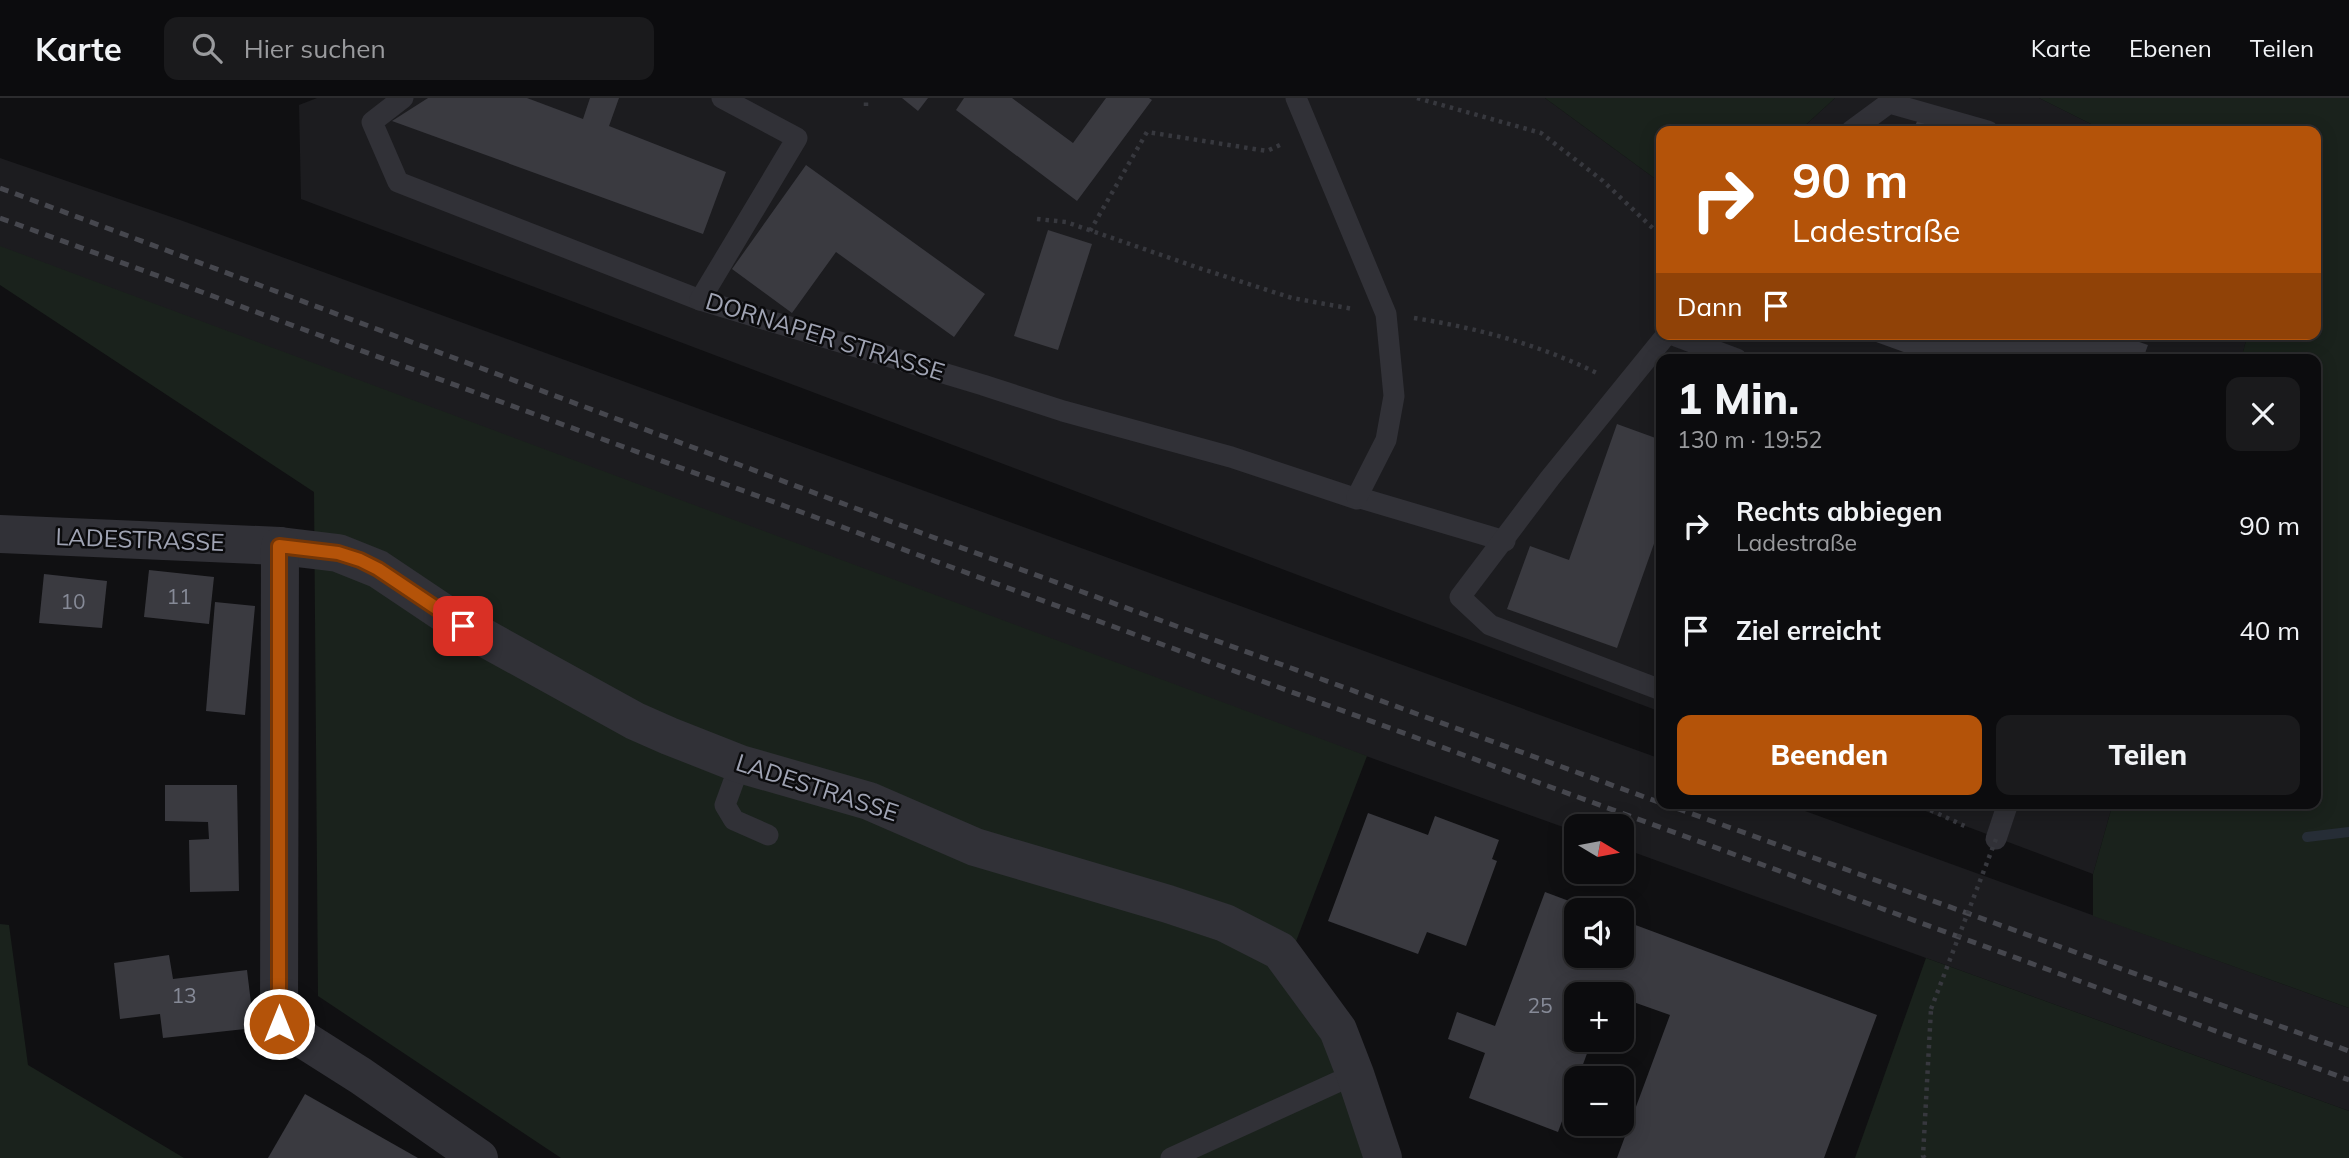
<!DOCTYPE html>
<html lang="de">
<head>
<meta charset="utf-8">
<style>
	:root { --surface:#0c0c0e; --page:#1a1a1c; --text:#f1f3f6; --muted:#9a9b9e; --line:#2c2c2e; --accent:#b45309 }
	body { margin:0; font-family:Mulish,sans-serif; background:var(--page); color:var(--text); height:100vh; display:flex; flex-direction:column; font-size:26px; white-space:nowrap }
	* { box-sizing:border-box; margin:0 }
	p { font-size:23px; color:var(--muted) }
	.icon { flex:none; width:38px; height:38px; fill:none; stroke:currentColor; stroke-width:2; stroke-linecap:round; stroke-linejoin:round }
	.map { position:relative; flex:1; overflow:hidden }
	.sheet { position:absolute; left:1656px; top:256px; width:665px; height:455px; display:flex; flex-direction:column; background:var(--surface); border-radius:14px; box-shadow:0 4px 18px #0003,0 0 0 2px var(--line) }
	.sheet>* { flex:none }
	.top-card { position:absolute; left:1656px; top:28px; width:665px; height:214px; border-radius:14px; box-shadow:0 4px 18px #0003,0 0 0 2px var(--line); background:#b45309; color:#fff; overflow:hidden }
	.needle { width:46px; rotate:100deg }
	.buttons { position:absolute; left:1564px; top:716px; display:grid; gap:14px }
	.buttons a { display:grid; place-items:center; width:70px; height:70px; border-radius:14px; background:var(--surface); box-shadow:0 4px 18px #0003,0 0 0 2px var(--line); font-size:35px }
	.pin { position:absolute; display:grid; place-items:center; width:60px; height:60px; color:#fff; margin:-30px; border-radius:14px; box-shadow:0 4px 10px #0006 }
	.me { position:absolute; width:77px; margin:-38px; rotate:0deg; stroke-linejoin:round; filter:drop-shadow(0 0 5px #0008) }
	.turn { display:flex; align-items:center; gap:24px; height:147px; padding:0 21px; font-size:32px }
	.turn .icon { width:91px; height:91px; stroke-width:2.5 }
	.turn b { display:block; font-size:49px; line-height:60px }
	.then { display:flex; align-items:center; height:66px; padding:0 21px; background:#0003; gap:14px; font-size:26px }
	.round { display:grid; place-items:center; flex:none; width:74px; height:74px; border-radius:14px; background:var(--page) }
	.head { display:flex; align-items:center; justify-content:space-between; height:119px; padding:0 21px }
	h1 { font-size:42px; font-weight:800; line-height:52px }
	.primary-button { display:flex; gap:14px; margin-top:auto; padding:14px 21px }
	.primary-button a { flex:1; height:80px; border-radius:14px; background:var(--accent); color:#fff; font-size:28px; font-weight:800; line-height:80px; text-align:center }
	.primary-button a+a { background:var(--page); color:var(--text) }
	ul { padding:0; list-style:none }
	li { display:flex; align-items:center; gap:21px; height:105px; padding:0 21px }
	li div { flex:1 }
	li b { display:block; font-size:26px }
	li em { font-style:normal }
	header { display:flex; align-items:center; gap:42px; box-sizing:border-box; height:98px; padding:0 35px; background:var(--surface); border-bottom:2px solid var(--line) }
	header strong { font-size:33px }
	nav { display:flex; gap:38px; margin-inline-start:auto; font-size:24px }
	.search { width:490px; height:63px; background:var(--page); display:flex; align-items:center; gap:18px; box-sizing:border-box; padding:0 24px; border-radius:14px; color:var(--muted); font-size:26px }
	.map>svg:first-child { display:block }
</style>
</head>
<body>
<header>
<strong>Karte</strong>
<div class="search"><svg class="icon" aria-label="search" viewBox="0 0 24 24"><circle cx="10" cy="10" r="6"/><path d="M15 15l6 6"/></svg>Hier suchen</div>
<nav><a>Karte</a><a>Ebenen</a><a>Teilen</a></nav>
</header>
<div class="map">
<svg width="2349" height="1060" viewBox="0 0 2349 1060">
	<rect width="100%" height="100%" fill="#101012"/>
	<g fill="#1c1c1f">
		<polygon points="317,0 1545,0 1661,85 1661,236 2248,236 2241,261 1661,261 1661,614 301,101 299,7"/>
		<polygon points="1835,0 2039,0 2105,33 1799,33"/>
		<polygon points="0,60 183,123 1661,661 1661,705 1783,705 2349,910 2349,1013 1622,750 1622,728 1577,728 1577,734 0,166"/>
		<polygon points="1904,705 2113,705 2093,776"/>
	</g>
	<g fill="#1a221c">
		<polygon points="1545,0 1835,0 1799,33 1661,33 1661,85"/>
		<polygon points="2039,0 2349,0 2349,910 2093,818 2093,776 2113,705 2315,705 2315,261 2241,261 2248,236 2315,236 2315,33 2105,33"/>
		<polygon points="0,148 1367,658 1295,846 1376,1060 561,1060 318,898 314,394 0,187"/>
		<polygon points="0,826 9,827 28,967 184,1060 0,1060"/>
		<polygon points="1926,860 2349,1013 2349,1060 1855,1060"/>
	</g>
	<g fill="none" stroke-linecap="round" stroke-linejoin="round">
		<polyline stroke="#262d36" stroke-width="10" points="2307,739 2349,734"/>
	</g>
	<g fill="#3a3a40">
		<polygon points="428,0 527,0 583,21 590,0 619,0 609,28 726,74 703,136 392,23"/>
		<polygon points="902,0 928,0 918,13"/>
		<polygon points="964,0 1012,0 1073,45 1106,0 1149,0 1152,2 1077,103 956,12"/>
		<polygon points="1918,21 1949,33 1913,33"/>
		<polygon points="806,67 985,196 954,239 836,154 792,215 732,171"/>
		<polygon points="1048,132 1092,146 1058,252 1014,238"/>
		<polygon points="1854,236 2116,236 2148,247 2143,261 1923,261"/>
		<polygon points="1617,326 1661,342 1661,426 1617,550 1507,511 1530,448 1569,462"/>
		<polygon points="149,472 214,479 209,526 144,519"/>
		<polygon points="44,476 107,483 102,530 39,525"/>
		<polygon points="215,504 255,508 245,617 206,613"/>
		<polygon points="165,687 237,687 239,793 190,794 189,742 209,741 208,724 165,723"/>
		<polygon points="1368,715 1428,737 1435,718 1499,742 1492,761 1497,763 1466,848 1427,834 1418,856 1328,823"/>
		<polygon points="1545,794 1593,812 1577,812 1577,858 1622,858 1622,822 1877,917 1824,1060 1617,1060 1670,917 1622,900 1622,896 1577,896 1577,942 1592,942 1558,1034 1469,1000 1485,955 1448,941 1457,914 1495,928"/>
		<polygon points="169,857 173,881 247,872 254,930 163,940 160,916 120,921 114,865"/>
		<polygon points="305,996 418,1060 268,1060"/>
	</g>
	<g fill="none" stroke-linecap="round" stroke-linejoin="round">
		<g stroke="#37383e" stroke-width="4.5" stroke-dasharray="3.5 5" stroke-linecap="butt">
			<polyline points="1417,0 1541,35 1603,83 1661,138"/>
			<polyline points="866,8 866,0"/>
			<polyline points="1037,121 1066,124 1199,170 1292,200 1353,211"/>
			<polyline points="1090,133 1147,34 1267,53 1284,45"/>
			<path d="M1414 220C1478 230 1540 247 1599 276"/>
			<polyline points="1915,705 1969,730"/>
			<polyline points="1925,1060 1923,1058 1931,911"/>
		</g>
		<g stroke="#313137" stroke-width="21">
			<polyline points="403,0 372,24 398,84 700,202 983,287 1063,313 1231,359 1357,401 1357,399 1505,443"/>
			<polyline points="1296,0 1386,216 1394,298 1386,342 1357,399"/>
			<polyline points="1851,33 1889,5 1988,33"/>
			<polyline points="700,202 797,40 722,0"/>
			<polyline points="1670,236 1737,261"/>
			<polyline points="1661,592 1490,527 1460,499 1550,380 1667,236"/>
			<polyline points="740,666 725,707 734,722 768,737"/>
			<polyline points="1996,741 2008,705"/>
			<polyline points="1171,1060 1355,976"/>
		</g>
		<g stroke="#313137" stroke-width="38">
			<polyline points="0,436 280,448 338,455 378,471 463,528 635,623 669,638 740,666 869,703 975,749 1168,806 1225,825 1280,853 1338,932 1355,976 1383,1060"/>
			<polyline points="280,448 279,926 361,978 479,1060"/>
		</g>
		<g stroke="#46474e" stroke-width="5" stroke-dasharray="9 7" stroke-linecap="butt">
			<polyline points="0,90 943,443 1661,705"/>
			<polyline points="0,120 2349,982"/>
			<polyline points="1662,705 2349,953"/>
		</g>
		<polyline stroke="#37383e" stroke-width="4.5" stroke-dasharray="3.5 5" stroke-linecap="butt" points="1931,911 1996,741"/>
	</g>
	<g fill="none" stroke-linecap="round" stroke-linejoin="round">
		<defs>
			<polyline id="route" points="279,926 279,448 338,455 360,462 378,471 463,528"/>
		</defs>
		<use href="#route" stroke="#753606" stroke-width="18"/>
		<use href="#route" stroke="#b45309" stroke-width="12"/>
	</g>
	<g text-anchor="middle" stroke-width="5" stroke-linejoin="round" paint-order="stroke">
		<g font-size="21" fill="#868a97">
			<text x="179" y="506">11</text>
			<text x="73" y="511">10</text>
			<text x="184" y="905">13</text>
			<text x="1540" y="915">25</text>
		</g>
		<g font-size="24" fill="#a0a4b4" stroke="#0b0b0d">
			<text transform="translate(825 239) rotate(17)" y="8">DORNAPER STRASSE</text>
			<text transform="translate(140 442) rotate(2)" y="8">LADESTRASSE</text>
			<text transform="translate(817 690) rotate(18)" y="8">LADESTRASSE</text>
		</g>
	</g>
</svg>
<div class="buttons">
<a><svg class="needle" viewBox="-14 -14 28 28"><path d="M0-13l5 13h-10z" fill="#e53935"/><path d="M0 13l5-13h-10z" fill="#9a9b9e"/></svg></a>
<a><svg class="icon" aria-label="sound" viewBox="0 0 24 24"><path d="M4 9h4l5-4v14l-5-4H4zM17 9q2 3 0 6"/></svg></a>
<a>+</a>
<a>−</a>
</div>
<div class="pin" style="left:463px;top:528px;background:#d93025"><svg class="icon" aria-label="arrive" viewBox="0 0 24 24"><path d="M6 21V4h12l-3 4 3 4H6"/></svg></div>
<svg class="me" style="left:279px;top:926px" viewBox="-20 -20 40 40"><circle r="17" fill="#b45309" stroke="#fff" stroke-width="3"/><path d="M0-11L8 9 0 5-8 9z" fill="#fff"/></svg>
<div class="top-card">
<div class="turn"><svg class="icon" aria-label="right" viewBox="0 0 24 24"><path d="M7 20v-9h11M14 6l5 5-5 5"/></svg><div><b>90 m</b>Ladestraße</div></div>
<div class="then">Dann<svg class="icon" aria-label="arrive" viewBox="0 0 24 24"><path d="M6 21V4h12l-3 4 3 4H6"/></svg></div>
</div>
<section class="sheet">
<div class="head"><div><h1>1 Min.</h1><p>130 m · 19:52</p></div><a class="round"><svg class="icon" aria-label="close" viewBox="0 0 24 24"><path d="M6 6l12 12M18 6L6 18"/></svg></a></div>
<ul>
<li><svg class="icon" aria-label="right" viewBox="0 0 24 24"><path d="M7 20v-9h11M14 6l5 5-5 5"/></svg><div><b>Rechts abbiegen</b><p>Ladestraße</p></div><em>90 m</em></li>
<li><svg class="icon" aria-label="arrive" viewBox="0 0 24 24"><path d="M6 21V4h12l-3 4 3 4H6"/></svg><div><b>Ziel erreicht</b></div><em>40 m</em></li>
</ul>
<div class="primary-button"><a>Beenden</a><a>Teilen</a></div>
</section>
</div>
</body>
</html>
